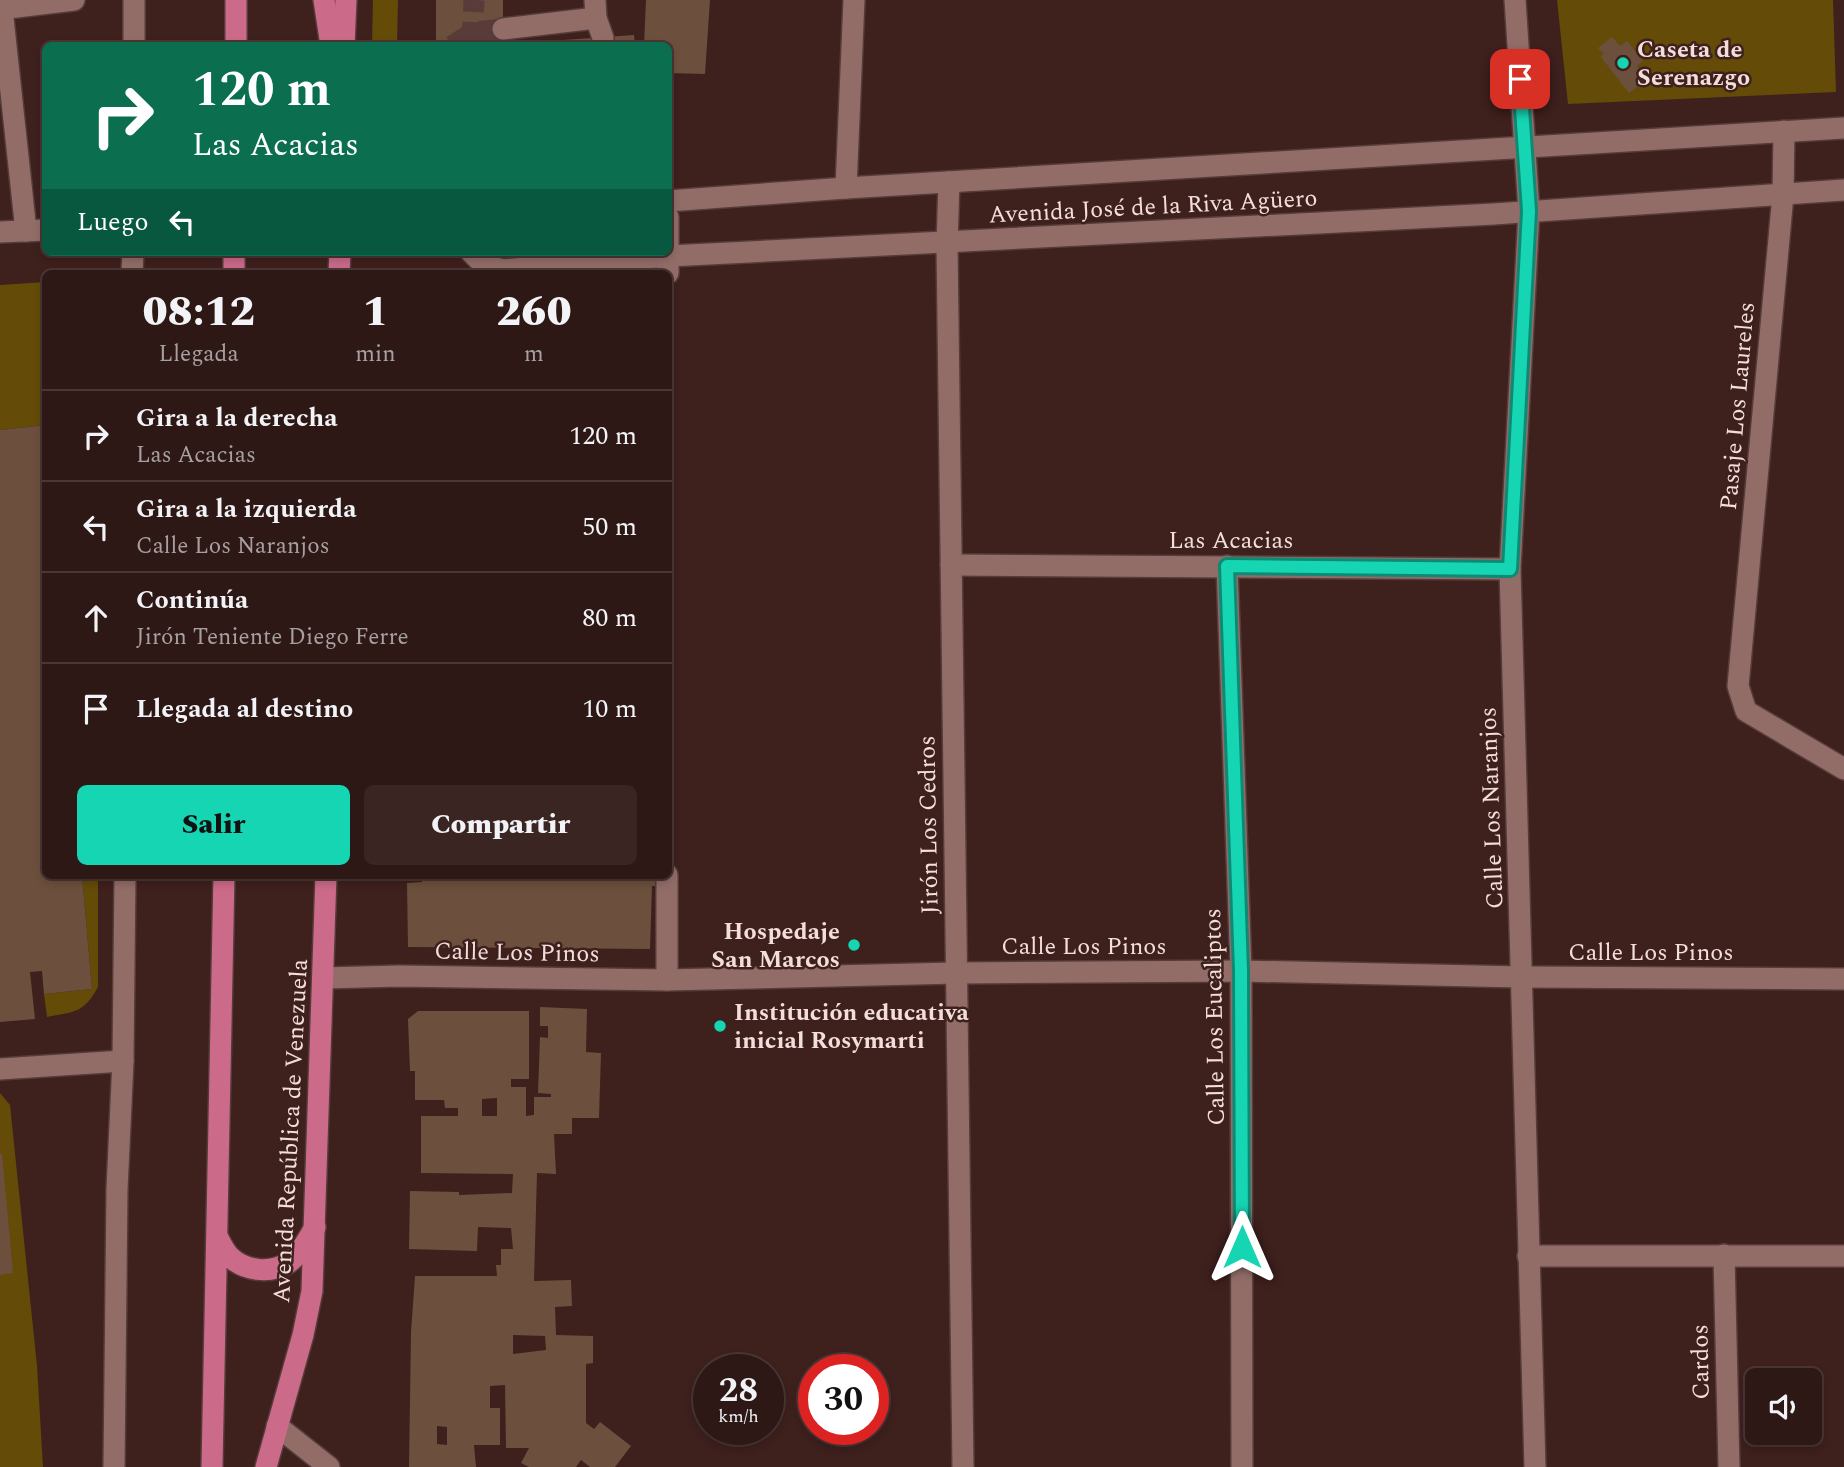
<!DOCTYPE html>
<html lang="es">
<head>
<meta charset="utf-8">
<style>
	:root { --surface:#2e1816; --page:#3a2523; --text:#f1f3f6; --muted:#a7a0a1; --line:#493735; --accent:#15d5b3 }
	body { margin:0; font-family:Spectral,serif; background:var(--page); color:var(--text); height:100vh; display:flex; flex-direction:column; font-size:26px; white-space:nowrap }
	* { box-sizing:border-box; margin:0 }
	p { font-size:23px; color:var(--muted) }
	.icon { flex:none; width:38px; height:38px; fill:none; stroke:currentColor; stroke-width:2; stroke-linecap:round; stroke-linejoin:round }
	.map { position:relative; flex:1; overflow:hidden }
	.panel { position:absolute; left:42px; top:270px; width:630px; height:609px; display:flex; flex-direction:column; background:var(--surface); border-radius:10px; box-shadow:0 4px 10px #0003,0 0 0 2px var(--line) }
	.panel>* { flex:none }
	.banner { position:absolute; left:42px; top:42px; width:630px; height:214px; border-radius:10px; box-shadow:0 4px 10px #0003,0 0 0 2px var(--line); background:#0b6e4f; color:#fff; overflow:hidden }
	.tools { position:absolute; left:1745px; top:1368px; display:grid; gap:14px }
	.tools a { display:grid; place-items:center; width:77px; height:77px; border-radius:10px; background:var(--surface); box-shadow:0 4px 10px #0003,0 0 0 2px var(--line); font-size:35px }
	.speed { position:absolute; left:693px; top:1354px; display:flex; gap:14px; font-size:35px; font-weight:700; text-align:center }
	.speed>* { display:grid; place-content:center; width:91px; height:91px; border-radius:50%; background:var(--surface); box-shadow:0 4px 10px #0003,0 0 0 2px var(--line); line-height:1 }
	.speed small { font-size:18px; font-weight:400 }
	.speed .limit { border:10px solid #d22; background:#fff; color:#111 }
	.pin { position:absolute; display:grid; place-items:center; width:60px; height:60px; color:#fff; margin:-30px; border-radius:14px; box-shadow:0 4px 10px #0006 }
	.me { position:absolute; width:77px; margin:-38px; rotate:0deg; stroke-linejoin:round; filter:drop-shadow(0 0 5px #0008) }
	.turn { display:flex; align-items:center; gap:24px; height:147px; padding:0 35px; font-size:32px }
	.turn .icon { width:91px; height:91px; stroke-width:2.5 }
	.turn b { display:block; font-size:49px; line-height:60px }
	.then { display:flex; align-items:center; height:66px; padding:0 35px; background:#0003; gap:14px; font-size:26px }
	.eta { display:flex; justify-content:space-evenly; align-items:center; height:119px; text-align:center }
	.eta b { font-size:42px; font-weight:800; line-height:49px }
	.cta { display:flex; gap:14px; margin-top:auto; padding:14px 35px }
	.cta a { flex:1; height:80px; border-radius:10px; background:var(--accent); color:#111; font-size:28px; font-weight:800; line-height:80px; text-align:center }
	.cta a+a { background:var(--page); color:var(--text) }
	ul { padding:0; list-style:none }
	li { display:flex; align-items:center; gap:21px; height:91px; padding:0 35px; border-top:2px solid var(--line) }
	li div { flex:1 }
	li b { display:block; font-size:26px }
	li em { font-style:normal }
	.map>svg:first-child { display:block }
</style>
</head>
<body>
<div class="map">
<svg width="1844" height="1467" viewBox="0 0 1844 1467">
	<rect width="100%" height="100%" fill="#3e201d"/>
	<g fill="#644b08">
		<polygon points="373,0 398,0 397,45 372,45"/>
		<polygon points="1557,0 1833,0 1836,92 1568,104"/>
		<polygon points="45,282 45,425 0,430 0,285"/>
		<path d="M82 875H98V987C84 1013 74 1012 47 1017L44 994 92 989Z"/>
		<polygon points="0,1093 10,1105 37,1366 43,1467 0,1467"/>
	</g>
	<g fill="#6c503d" fill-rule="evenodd">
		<rect x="436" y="0" width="67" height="46"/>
		<polygon points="646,0 710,0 705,74 668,73 668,46 644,46"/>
		<polygon points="634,35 635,46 521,46 521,43"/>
		<polygon points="1612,37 1620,46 1627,41 1643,61 1637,66 1648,79 1629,93 1601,57 1604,54 1598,48"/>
		<polygon points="46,425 46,875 82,875 92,989 44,994 42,971 30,972 35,1019 0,1022 0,430"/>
		<polygon points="422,875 662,875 662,886 652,886 650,949 408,947 407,883 422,882"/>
		<path d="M540 1007 587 1009 586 1052 601 1053 599 1118H572V1134H554L556 1174 537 1173 534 1281 571 1280 572 1306 555 1307 556 1335 593 1336V1363L586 1364V1423L594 1429 600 1422 631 1446 615 1467H590L581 1460 576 1467H529L521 1463 529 1448H506L505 1385 490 1386V1408H500V1445H474L476 1467H409L411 1332 415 1276H497L496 1265H501V1249H513L511 1228 478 1227 477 1251 409 1249 410 1191 459 1192V1195L512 1193 513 1174 421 1173V1116H458V1108H445L444 1100H415V1071H410L408 1019 418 1011H529V1079H511V1087H526V1116L534 1115V1097H551V1094L538 1093 540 1037 548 1038V1026H540ZM497 1098V1116H482V1099ZM513 1335 545 1336 546 1350 513 1354ZM437 1426 447 1427V1445L437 1444Z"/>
		<polygon points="0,1154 2,1154 13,1273 0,1275"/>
	</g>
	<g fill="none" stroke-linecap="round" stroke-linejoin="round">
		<g stroke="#593c3a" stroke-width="21" stroke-dasharray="21 10" stroke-linecap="butt">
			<polyline points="472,43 474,0"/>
			<polyline points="452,46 474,32 503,29"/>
		</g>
		<defs>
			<g id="minor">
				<polyline points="595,0 596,18 603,38"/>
				<polyline points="1515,0 1529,211 1510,569 1535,1467"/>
				<polyline points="0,9 74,0"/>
				<polyline points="2,9 26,231"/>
				<polyline points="503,29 596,18"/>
				<polyline points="134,46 134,0"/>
				<polyline points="1784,131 1783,195 1738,686 1746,711 1844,769"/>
				<polyline points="949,182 947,244 963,1467"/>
				<polyline points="846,188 854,0"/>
				<polyline points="668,201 846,188 1844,128"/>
				<polyline points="0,232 46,230"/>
				<polyline points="471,252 484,265 503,270 669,256 1494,214 1844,190"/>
				<polyline points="132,273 133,252"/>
				<polyline points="668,273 668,217"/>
				<polyline points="951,565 1510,569"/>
				<polyline points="1227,566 1241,971 1242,1467"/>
				<polyline points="324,978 399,976 667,980 956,973 1241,971 1522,977 1844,979"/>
				<polyline points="667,980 667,875"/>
				<polyline points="0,1069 123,1061"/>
				<polyline points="1724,1255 1729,1467"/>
				<polyline points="1528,1256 1844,1256"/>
				<polyline points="277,1426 329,1467"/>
				<polyline points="114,1467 117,1189 123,1061 125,875"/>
			</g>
			<g id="major">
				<polyline points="236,0 236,46"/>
				<polyline points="324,0 331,46"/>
				<polyline points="344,46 346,0"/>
				<polyline points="234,273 234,252"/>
				<polyline points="339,273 340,252"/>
				<path d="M218 1238C221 1244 225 1252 230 1257 245 1271 270 1274 288 1263 300 1255 308 1239 315 1227"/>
				<polyline points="212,1467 224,875"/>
				<polyline points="266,1467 303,1335 312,1291 326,875"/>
			</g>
		</defs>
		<use href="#minor" stroke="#563b3a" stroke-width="24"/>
		<use href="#major" stroke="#563b3a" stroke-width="24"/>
		<use href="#minor" stroke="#926d68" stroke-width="21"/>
		<use href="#major" stroke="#cc6a8a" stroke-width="21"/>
	</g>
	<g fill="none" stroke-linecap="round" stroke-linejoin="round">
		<defs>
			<polyline id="route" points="1242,1247 1241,971 1227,566 1510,569 1529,211 1520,79"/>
		</defs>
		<use href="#route" stroke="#0e8a74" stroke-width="18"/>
		<use href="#route" stroke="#15d5b3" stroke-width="12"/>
	</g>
	<g fill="#15d5b3" stroke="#3e201d" stroke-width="2.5">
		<circle cx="1623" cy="63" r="7"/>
		<circle cx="854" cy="945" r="7"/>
		<circle cx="720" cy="1026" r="7"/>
	</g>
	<g text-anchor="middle" stroke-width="5" stroke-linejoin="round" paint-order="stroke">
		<g font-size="24" font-weight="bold" fill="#f3dedb" stroke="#3e201d" text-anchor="start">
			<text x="1637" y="57">Caseta de<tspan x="1637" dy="28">Serenazgo</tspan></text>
			<text x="840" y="939" text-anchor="end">Hospedaje<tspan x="840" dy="28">San Marcos</tspan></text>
			<text x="734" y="1020">Institución educativa<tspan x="734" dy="28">inicial Rosymarti</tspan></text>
		</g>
		<g font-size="24" fill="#f3dedb" stroke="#3e201d">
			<text transform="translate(1153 206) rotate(-3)" y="8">Avenida José de la Riva Agüero</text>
			<text transform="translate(1737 406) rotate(-85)" y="8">Pasaje Los Laureles</text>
			<text x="1231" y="548">Las Acacias</text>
			<text transform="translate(1491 808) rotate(-92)" y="8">Calle Los Naranjos</text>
			<text transform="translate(928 825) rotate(-91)" y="8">Jirón Los Cedros</text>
			<text x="1084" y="954">Calle Los Pinos</text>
			<text transform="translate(517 952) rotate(1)" y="8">Calle Los Pinos</text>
			<text x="1651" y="960">Calle Los Pinos</text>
			<text transform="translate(1214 1017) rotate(-91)" y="8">Calle Los Eucaliptos</text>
			<text transform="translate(290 1131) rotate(-87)" y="8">Avenida República de Venezuela</text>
			<text transform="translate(1700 1362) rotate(-91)" y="8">Cardos</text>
		</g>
	</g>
</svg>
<div class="tools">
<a><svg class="icon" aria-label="sound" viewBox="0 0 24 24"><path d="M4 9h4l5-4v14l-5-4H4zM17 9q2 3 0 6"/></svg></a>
</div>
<div class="speed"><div>28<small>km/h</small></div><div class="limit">30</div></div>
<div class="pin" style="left:1520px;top:79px;background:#d93025"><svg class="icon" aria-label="arrive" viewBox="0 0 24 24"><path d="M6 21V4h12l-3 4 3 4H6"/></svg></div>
<svg class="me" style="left:1242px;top:1247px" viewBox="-20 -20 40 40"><path d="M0-17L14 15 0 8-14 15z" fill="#15d5b3" stroke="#fff" stroke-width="4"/></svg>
<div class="banner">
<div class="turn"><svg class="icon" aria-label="right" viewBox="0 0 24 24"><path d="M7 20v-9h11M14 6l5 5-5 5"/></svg><div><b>120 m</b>Las Acacias</div></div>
<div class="then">Luego<svg class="icon" aria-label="left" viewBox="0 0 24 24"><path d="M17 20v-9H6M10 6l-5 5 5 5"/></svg></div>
</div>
<section class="panel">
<div class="eta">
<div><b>08:12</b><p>Llegada</p></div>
<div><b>1</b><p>min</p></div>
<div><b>260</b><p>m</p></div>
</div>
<ul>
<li><svg class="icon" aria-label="right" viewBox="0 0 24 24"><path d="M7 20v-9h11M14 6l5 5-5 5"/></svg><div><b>Gira a la derecha</b><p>Las Acacias</p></div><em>120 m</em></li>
<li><svg class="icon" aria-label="left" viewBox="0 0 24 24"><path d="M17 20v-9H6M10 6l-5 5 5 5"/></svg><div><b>Gira a la izquierda</b><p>Calle Los Naranjos</p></div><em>50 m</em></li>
<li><svg class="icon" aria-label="ahead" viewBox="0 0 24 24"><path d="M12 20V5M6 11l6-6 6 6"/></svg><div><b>Continúa</b><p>Jirón Teniente Diego Ferre</p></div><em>80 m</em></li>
<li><svg class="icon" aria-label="arrive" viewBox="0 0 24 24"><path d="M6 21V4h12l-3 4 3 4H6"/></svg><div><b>Llegada al destino</b></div><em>10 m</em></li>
</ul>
<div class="cta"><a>Salir</a><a>Compartir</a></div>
</section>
</div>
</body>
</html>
